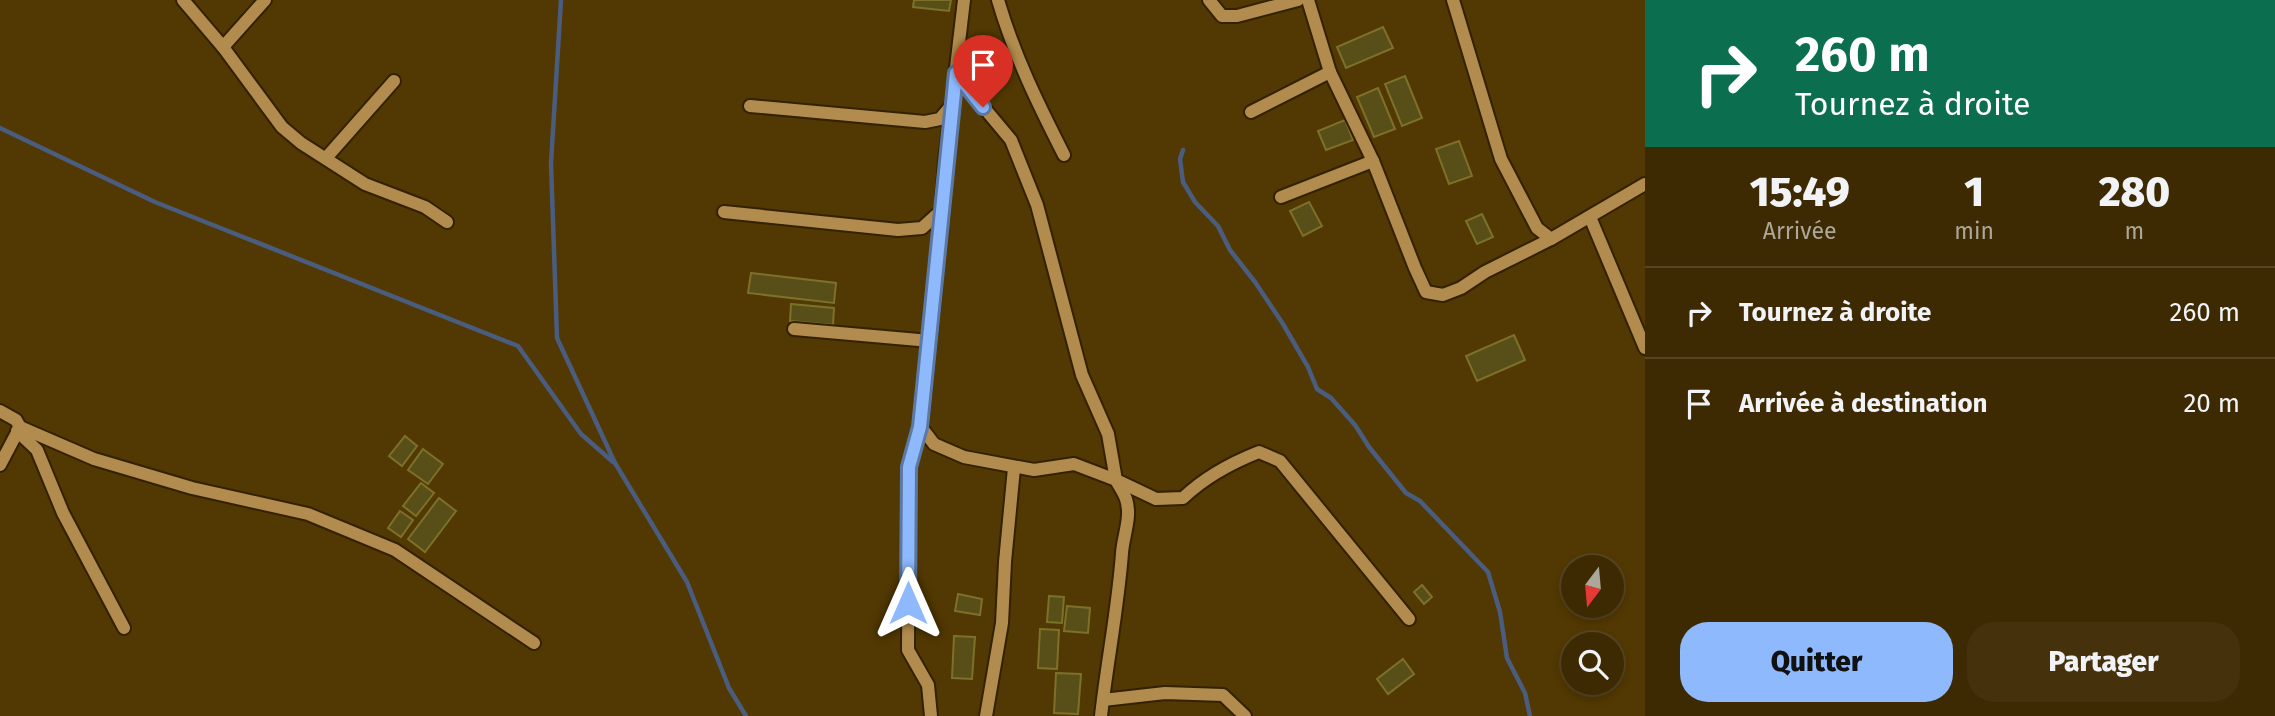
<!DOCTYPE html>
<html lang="fr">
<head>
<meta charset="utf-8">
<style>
	:root { --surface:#3e2a02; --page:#45320c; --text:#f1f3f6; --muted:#ada799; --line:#574624; --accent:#8eb9fd }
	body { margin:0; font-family:"Fira Sans",sans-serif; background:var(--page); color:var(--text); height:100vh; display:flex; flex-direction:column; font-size:26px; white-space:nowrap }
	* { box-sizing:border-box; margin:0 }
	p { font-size:23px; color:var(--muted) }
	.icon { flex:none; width:38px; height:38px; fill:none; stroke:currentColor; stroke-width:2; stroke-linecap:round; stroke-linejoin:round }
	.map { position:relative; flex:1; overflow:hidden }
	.side { display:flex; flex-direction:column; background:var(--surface); width:630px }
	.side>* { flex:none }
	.top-card { background:#0b6e4f; color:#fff; overflow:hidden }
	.needle { width:46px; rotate:196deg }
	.tools { position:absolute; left:1561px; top:555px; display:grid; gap:14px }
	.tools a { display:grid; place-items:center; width:63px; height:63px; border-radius:50%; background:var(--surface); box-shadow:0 4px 10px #0003,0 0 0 2px var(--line); font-size:35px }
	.pin { position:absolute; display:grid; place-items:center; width:60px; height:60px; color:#fff; margin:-72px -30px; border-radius:50% 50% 50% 0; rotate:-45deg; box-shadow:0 0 7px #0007 }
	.pin .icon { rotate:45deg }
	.me { position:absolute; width:77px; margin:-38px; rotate:0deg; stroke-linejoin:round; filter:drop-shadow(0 0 5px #0008) }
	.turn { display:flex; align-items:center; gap:24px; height:147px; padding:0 35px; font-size:32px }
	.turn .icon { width:91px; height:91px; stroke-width:2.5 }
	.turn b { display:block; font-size:49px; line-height:60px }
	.eta { display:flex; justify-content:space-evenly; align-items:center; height:119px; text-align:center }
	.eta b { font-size:42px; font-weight:800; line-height:49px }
	.action { display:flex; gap:14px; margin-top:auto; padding:14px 35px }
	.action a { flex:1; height:80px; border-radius:28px; background:var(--accent); color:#111; font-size:28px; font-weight:800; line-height:80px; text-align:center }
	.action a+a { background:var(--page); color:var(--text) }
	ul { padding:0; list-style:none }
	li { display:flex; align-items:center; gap:21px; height:91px; padding:0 35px; border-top:2px solid var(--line) }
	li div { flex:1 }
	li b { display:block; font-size:26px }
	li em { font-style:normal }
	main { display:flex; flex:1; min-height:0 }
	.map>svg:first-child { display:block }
</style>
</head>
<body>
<main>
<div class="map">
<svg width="1645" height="716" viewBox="0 0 1645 716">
	<rect width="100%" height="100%" fill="#523802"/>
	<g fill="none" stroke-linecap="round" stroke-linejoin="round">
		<g stroke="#4a5d7f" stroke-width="4.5">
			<polyline points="561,0 551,163 557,338 615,463 687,582 729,688 746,716"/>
			<polyline points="0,128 155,202 518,346 581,434 613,462"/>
			<polyline points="1183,150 1180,159 1183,182 1195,202 1218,226 1230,250 1255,282 1283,324 1308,367 1317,389 1331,398 1355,425 1369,447 1406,493 1420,501 1488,572 1500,612 1507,658 1525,693 1530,716"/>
		</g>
	</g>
	<g fill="#584e18" stroke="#7d7129" stroke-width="2">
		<polygon points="914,0 951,0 949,11 913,7"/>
		<polygon points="1383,27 1393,48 1346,68 1337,47"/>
		<polygon points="1405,76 1422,118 1402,126 1385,84"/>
		<polygon points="1378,88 1395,129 1374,137 1357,97"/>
		<polygon points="1345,120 1353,140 1326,150 1318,131"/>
		<polygon points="1459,141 1472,176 1449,184 1436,149"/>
		<polygon points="1309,202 1322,226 1303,236 1290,211"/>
		<polygon points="1482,214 1493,237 1477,244 1466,221"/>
		<polygon points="751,273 836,283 834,303 748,293"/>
		<polygon points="791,304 834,308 833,325 790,321"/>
		<polygon points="1514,335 1525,360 1477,381 1466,356"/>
		<polygon points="405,436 417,446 402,466 389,456"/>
		<polygon points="423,449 443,464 428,484 408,470"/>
		<polygon points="421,483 434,493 416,516 403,506"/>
		<polygon points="439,498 456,511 425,552 408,539"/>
		<polygon points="400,511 413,520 401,537 388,528"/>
		<polygon points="1422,585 1432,597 1424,604 1414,592"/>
		<polygon points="958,594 982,599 980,615 955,611"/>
		<polygon points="1049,596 1064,597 1062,623 1047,622"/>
		<polygon points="1067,606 1090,608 1088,633 1064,631"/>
		<polygon points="1040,629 1059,630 1057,669 1038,668"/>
		<polygon points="954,636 975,637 972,679 952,678"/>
		<polygon points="1403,659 1414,674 1388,694 1377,679"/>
		<polygon points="1056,673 1081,674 1078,714 1054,713"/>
	</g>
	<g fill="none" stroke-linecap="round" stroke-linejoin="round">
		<defs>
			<g id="minor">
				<polyline points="183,0 223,47 282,127 301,143 365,184 425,207 447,222"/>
				<path d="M998 0C1014 55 1038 104 1064 155"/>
				<polyline points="1209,0 1222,16 1237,16 1298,0"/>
				<polyline points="1308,0 1330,72 1373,161 1415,268 1426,292 1443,295 1461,288 1485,272 1551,239 1645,184"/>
				<polyline points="1453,0 1501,159 1537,228 1551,239"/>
				<polyline points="223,47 265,0"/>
				<path d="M955 73 1011 140 1037 205 1082 375 1108 434 1116 480 1156 499 1183 498C1205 477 1231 463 1259 452L1280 461 1409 619"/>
				<polyline points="750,106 925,122 940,119 951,106"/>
				<polyline points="1251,112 1330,72"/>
				<polyline points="326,158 394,81"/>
				<polyline points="1281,197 1373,161"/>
				<polyline points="724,212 898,230 922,228 942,210"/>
				<polyline points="1590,217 1645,348"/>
				<polyline points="794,329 930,341"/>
				<polyline points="0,411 16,420 20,427 0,465"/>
				<polyline points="20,427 94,459 192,488 308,514 395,550 534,643"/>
				<path d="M921 427 934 444 964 457 1034 470 1074 464 1116 480C1119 486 1124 493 1126 499 1132 517 1123 536 1122 553 1118 608 1107 662 1101 716"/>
				<polyline points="17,431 37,450 63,513 124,628"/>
				<polyline points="1103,700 1165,693 1223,695 1245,716"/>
				<polyline points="931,716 928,685 908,650 909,467 921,427 935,291 945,161 964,0"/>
				<polyline points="986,716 1002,623 1005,562 1014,468"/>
			</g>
		</defs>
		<use href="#minor" stroke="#332100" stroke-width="16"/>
		<use href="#minor" stroke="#b18c4e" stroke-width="12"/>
	</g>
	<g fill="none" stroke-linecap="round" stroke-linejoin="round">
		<defs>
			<polyline id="route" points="908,603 909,467 920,427 956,73 983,107"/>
		</defs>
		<use href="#route" stroke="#5c78a4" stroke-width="18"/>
		<use href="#route" stroke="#8eb9fd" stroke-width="12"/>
	</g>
</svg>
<div class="tools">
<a><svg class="needle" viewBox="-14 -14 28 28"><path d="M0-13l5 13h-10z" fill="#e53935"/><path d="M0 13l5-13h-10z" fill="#ada799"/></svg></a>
<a><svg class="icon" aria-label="search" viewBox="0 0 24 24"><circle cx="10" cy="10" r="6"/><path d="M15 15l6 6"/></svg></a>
</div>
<div class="pin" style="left:983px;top:107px;background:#d93025"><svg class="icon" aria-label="arrive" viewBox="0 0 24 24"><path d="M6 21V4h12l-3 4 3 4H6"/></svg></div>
<svg class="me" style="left:908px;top:603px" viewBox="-20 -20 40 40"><path d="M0-17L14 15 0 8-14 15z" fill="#8eb9fd" stroke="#fff" stroke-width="4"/></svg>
</div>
<section class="side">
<div class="top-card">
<div class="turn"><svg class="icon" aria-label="right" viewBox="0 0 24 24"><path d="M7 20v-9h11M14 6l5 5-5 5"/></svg><div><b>260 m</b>Tournez à droite</div></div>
</div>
<div class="eta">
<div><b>15:49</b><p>Arrivée</p></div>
<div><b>1</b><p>min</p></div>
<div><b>280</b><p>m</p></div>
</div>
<ul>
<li><svg class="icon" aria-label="right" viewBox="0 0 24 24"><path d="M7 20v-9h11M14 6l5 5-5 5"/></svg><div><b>Tournez à droite</b></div><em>260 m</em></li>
<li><svg class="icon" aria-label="arrive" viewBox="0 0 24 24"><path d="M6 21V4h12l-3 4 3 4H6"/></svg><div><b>Arrivée à destination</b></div><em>20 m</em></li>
</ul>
<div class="action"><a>Quitter</a><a>Partager</a></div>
</section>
</main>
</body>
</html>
